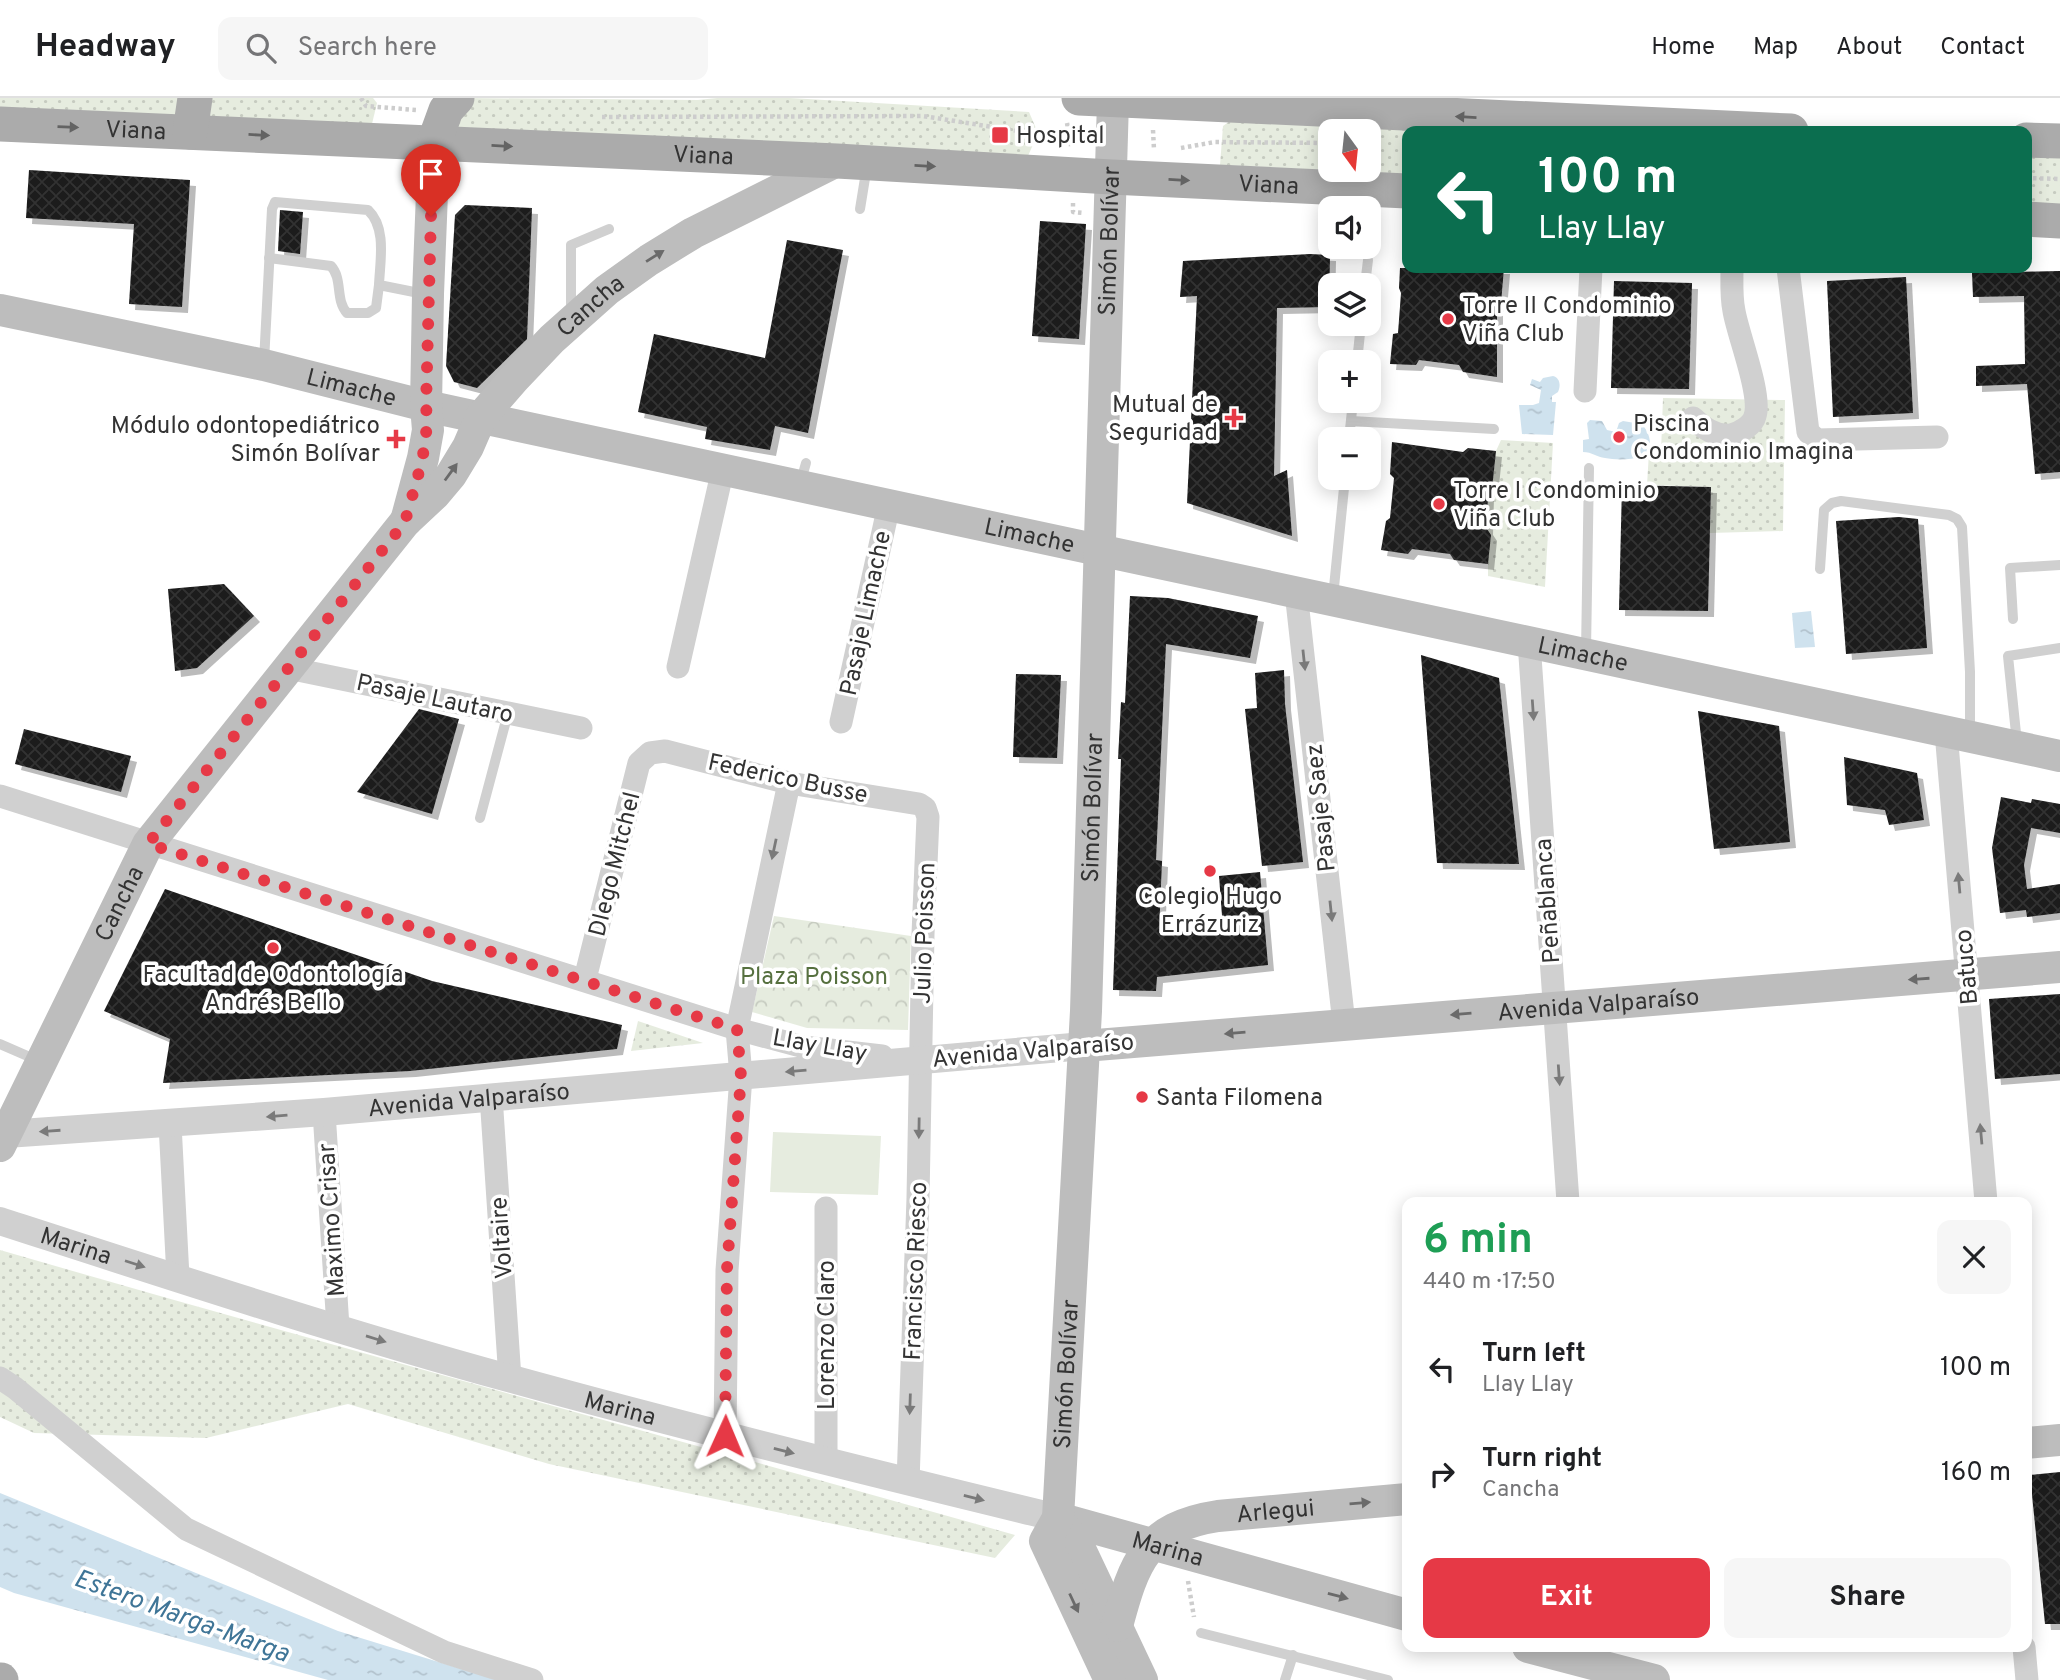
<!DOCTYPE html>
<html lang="en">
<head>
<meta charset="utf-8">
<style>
	:root { --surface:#fff; --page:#f6f6f6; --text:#202124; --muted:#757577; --line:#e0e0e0; --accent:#e63946 }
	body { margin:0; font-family:Overpass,sans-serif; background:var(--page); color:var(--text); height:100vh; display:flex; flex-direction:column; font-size:26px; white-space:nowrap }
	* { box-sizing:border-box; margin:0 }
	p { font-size:23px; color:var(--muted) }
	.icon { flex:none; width:38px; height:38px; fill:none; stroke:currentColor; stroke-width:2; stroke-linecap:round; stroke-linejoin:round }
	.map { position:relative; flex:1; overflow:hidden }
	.sheet { position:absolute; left:1402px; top:1099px; width:630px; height:455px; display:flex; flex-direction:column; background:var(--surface); border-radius:14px; box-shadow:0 4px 18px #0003 }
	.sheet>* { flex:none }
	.hud { position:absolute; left:1402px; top:28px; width:630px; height:147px; border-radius:14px; box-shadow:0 4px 18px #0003; background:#0b6e4f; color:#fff; overflow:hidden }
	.needle { width:46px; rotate:165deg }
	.tools { position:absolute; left:1318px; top:21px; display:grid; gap:14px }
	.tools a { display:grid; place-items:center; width:63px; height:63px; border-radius:14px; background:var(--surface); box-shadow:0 4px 18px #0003; font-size:35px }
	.pin { position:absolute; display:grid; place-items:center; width:60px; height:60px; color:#fff; margin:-72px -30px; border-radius:50% 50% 50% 0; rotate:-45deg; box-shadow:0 0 7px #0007 }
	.pin .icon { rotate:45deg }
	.me { position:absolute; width:77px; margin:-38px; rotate:1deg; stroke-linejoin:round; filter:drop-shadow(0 0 5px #0008) }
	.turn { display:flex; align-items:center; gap:24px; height:147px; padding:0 21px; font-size:32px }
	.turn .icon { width:91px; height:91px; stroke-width:2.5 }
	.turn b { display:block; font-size:49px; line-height:60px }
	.round { display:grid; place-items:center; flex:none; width:74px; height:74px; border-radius:14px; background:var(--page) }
	.overview { display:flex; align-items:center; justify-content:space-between; height:119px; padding:0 21px }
	h1 { font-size:42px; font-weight:700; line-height:52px; color:#1e9e55 }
	.cta { display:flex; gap:14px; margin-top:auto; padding:14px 21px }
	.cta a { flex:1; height:80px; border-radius:14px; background:var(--accent); color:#fff; font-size:28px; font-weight:700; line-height:80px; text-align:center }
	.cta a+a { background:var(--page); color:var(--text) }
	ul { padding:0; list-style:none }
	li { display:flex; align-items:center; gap:21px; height:105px; padding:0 21px }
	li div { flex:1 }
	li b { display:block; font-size:26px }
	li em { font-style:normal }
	header { display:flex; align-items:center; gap:42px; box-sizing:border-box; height:98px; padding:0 35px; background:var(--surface); border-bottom:2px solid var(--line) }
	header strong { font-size:33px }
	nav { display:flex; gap:38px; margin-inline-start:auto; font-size:24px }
	.search { width:490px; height:63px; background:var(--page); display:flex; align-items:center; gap:18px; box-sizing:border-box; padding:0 24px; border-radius:14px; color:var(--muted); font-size:26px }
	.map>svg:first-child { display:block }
</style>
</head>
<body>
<header>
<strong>Headway</strong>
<div class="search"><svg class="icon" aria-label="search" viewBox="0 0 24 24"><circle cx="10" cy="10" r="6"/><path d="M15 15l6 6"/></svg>Search here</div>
<nav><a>Home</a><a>Map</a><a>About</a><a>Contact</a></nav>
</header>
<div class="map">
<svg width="2060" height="1582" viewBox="0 0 2060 1582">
	<defs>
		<pattern id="grass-dots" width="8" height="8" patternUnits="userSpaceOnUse" patternTransform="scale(1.75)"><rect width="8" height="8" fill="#e6ecdf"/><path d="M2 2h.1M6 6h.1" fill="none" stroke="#c6cbc0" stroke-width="1.8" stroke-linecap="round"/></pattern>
		<pattern id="park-crowns" width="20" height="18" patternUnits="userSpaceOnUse" patternTransform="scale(1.75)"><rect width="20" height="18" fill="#e6ecdf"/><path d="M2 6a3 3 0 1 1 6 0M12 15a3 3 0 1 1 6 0" fill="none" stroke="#c6cbc0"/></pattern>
		<pattern id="water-ripples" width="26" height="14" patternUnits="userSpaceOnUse" patternTransform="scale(1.75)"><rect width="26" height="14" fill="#cfe2ee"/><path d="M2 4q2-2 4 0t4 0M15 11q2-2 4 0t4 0" fill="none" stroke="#b2c2cd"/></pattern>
		<pattern id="building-cross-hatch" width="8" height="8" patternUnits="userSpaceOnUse" patternTransform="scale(1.75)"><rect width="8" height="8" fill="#1a1a1a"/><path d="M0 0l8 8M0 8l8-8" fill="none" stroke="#333"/></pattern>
		<filter id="shadow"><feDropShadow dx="6" dy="6" stdDeviation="0" flood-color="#0004"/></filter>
	</defs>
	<rect width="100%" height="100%" fill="#fff"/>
	<g fill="url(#grass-dots)" fill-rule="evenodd">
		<polygon points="0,0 373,0 377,5 371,30 0,15"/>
		<polygon points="465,0 698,2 717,0 790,0 1029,14 1038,35 1028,58 454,34"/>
		<path d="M1238 17 1596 33H1407V76L1220 67 1223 28ZM1330 33H1368V72H1330Z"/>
		<polygon points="2027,53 2060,55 2060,108 2027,106"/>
		<polygon points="1663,300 1785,302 1783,433 1710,435 1711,389 1647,387 1649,354 1661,354"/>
		<polygon points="1501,342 1553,345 1545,489 1488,478 1488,393 1492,391 1496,353"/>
		<polygon points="638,923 703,945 631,953"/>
		<path d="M0 1152C338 1250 677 1341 1015 1437L995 1460 549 1366 348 1306 206 1340 34 1335 0 1319Z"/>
	</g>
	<polygon fill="url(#park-crowns)" points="774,818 911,838 908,932 807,930 752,914"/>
	<polygon fill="#e6ecdf" points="773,1034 881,1038 878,1097 770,1094"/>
	<g fill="url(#water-ripples)">
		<path d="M1553 278C1560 280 1561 287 1558 294L1552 298V304H1556L1553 337 1522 336 1519 307H1533L1539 305 1541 292 1530 287 1532 281 1540 284 1543 280Z"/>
		<path d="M1590 322 1602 323 1607 332 1616 334 1619 325 1623 323 1641 326C1651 334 1655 354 1640 359 1631 362 1614 362 1605 360 1597 359 1592 354 1583 354V342L1589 341 1587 325Z"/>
		<polygon points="1811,513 1815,549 1795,550 1792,515"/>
		<polygon points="0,1395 338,1533 497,1582 328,1582 14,1495 0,1489"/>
	</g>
	<g fill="url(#building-cross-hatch)" filter="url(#shadow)">
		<polygon points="29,72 190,82 182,209 129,206 134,126 26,120"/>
		<polygon points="465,107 532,110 527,241 477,290 454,284 446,268 455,117"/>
		<polygon points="280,112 303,114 300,156 278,153"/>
		<polygon points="1040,123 1086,126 1079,241 1032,238"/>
		<polygon points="787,142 843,152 808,335 775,328 770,352 705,341 707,329 638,314 654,236 765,260"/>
		<polygon points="1310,156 1330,157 1329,209 1277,210 1274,378 1287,372 1292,438 1187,405 1197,198 1180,199 1183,163"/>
		<polygon points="1400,170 1504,170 1501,205 1497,208 1497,279 1463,274 1459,267 1419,262 1416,267 1390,266 1393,236 1398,235 1401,195 1399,190"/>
		<polygon points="2060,173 2060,374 2035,376 2027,286 1976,288 1976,268 2025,266 2024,198 1973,199 1972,175"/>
		<polygon points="1906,179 1913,315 1833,319 1827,183"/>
		<polygon points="1614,183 1692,185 1689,291 1611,290"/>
		<polygon points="1392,344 1463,354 1468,350 1496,353 1492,391 1488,393 1487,431 1491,437 1488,466 1454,462 1450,456 1412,451 1408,456 1381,452 1386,423 1390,420 1394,380 1390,376"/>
		<polygon points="1622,387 1711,389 1708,513 1619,512"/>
		<polygon points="1899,419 1918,421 1927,550 1846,556 1836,423"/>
		<polygon points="224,486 254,518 197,570 175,573 168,491"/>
		<polygon points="1130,498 1168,500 1258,518 1250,560 1166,546 1156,762 1162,763 1159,835 1223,831 1219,778 1260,774 1268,867 1157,879 1156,893 1113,892 1121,661 1118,661 1121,604 1125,605"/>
		<polygon points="1421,557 1499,580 1519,766 1437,765"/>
		<polygon points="1284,572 1285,606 1303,764 1262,768 1245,611 1257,610 1255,575"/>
		<polygon points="1016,576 1061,577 1057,660 1013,659"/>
		<polygon points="419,611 459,621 432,716 357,694"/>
		<polygon points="1698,613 1779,628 1790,744 1714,751"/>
		<polygon points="24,631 131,658 121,694 15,666"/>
		<polygon points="1844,659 1917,675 1924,722 1889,727 1885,712 1847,707"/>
		<polygon points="2001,699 2031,705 2032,701 2060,706 2060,735 2031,730 2024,767 2027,791 2060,786 2060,815 2027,819 2026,812 2000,815 1992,750"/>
		<polygon points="165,791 432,883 622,927 617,951 410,973 163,985 170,941 104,913"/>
		<polygon points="2060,896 2060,976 1995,981 1989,901"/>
		<polygon points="2060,1374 2060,1526 2045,1526 2030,1377"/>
	</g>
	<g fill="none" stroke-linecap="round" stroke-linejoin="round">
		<g stroke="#cdcdcd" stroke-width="4.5" stroke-dasharray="3.5 3.5" stroke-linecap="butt">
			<polyline points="361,0 366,8 416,12"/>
			<polyline points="602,19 923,18 1024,34 1052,44"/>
			<polyline points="1067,25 1071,48"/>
			<polyline points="1153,32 1154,52"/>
			<polyline points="1181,50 1215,44 1330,45"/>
			<polyline points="2026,80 2060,81"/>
			<polyline points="1073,105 1073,114 1083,115"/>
			<polyline points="1188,1483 1194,1519"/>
		</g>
		<g stroke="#d0d0d0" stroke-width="10">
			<polyline points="860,111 867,68"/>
			<path d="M269 160 331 168C343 181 335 202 347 215H368L376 210 379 187"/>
			<polyline points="1365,187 1368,162"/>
			<polyline points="571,215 571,147 609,131"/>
			<path d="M264 264 272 111 275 104 368 112C387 130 380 163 379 187L424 196"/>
			<polyline points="1357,264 1361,226"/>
			<polyline points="1351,323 1494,331"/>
			<polyline points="1349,341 1353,303"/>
			<polyline points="800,386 806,365"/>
			<polyline points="1820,471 1824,412 1832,405 1841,403 1949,417 1957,421 1962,429 1970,574 1970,636"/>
			<polyline points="1333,499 1345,380"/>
			<polyline points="2013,521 2010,470 2060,467"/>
			<polyline points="1586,553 1589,370"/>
			<polyline points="2017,645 2008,558 2060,550"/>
			<polyline points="480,720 508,615"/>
			<polyline points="0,946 39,963"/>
			<polyline points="1201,1535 1388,1582"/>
			<polyline points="1285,1582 1293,1557"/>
		</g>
		<g stroke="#d0d0d0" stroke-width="23">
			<polyline points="1788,170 1808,334 1817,342 1937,339"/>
			<polyline points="1585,293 1591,170"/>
			<path d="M1693 320C1703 330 1716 339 1731 337 1740 335 1753 327 1755 318 1762 297 1738 237 1734 213 1731 199 1732 184 1732 170"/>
			<polyline points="1296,494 1344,926"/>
			<polyline points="1529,544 1568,1104"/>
			<polyline points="678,569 723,371"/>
			<polyline points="288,570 581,630"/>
			<polyline points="841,624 889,407"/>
			<polyline points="1946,634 1986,1104"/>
			<polyline points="0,698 737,931 804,949 882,958"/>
			<polyline points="585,881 639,665 650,655 665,653 789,685 919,706 925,710 928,719 923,836 918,1100 908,1384"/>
			<polyline points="491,998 510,1281"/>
			<polyline points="324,1014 338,1229"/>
			<polyline points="170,1026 178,1179"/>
			<polyline points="0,1280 15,1290 186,1431 444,1554 532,1582"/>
			<polyline points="725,1338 727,1172 741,978 737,931 789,685"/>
			<polyline points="826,1363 826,1110"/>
			<polyline points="2024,1549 2027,1582"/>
		</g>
		<g stroke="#d0d0d0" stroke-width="28">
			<path id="s1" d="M6 1036 324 1014 1084 948"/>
			<path id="s2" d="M0 1123C170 1178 340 1234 512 1281 693 1331 876 1376 1058 1420"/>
		</g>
		<g stroke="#bdbdbd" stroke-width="32">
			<path id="s3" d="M0 212 264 267 426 308 2060 658"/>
			<polyline points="406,423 423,360 428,332 426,308 428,196 434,45"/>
			<path id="s4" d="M1084 948 2060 869"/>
			<path id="s5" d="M0 1048 148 746 405 424 435 396 451 377 468 349 481 319 514 281 552 241 607 192 649 162 693 135 837 63"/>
			<polyline points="2026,1345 2060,1342"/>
			<path id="s6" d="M1058 1420 1407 1517"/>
			<polyline points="1058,1420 1080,1451 1142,1582"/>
			<path id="s7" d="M1117 1528C1134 1464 1146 1429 1218 1418L1407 1401"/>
			<polyline points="1528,1549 1654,1582"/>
			<path id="s8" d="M1110 1582 1045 1443 1058 1420 1086 913 1113 3"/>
		</g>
		<g stroke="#ababab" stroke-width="35">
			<polyline points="1079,0 1791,33"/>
			<path id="s9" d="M0 26 837 63 1111 79 1407 93"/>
			<polyline points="190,34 195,0"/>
			<polyline points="2026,42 2060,43"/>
			<polyline points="434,45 446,12 457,0"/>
			<polyline points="2026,121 2060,123"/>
			<polyline points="0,1582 1,1582"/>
		</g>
	</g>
	<defs><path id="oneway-solid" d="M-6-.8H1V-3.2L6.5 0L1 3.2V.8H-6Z" transform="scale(1.75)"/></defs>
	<g fill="#636363">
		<use href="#oneway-solid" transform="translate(1466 19) rotate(-177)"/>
		<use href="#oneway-solid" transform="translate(68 29) rotate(2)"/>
		<use href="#oneway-solid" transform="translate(259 37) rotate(3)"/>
		<use href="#oneway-solid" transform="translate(502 48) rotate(3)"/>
		<use href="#oneway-solid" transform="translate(925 68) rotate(3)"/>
		<use href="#oneway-solid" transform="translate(1179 82) rotate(3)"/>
	</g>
	<g fill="#6a6a6a">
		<use href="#oneway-solid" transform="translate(655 158) rotate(-32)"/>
		<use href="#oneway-solid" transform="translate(451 374) rotate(-54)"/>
		<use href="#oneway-solid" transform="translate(1919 881) rotate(176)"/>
		<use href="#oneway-solid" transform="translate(1461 916) rotate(175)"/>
		<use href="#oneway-solid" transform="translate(1235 935) rotate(175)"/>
		<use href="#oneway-solid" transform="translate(1360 1405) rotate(-5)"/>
		<use href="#oneway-solid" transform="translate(1338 1498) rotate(15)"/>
		<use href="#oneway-solid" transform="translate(1074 1505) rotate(65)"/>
	</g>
	<g fill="#7a7a7a">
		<use href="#oneway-solid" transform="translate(1304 562) rotate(84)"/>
		<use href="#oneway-solid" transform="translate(1533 612) rotate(86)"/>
		<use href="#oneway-solid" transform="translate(774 751) rotate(102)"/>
		<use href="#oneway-solid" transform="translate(1959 785) rotate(-95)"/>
		<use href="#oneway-solid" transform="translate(1331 813) rotate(84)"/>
		<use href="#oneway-solid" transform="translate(796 973) rotate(175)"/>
		<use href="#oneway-solid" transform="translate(1559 977) rotate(86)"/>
		<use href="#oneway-solid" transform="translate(277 1018) rotate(175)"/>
		<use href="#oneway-solid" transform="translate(919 1030) rotate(91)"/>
		<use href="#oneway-solid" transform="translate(50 1033) rotate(176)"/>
		<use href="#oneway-solid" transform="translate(1981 1036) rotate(-95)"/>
		<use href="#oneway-solid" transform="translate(135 1166) rotate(18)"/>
		<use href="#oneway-solid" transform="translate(376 1241) rotate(17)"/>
		<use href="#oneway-solid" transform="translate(910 1306) rotate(92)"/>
		<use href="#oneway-solid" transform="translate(784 1353) rotate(14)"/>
		<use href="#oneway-solid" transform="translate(974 1400) rotate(14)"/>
	</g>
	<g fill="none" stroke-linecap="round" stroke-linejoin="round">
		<path stroke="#e63946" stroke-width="12" stroke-dasharray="0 21.6" d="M431 118 426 308C430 349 415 385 405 424L148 746 737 931 741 978 727 1171 725 1338"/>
	</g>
	<g fill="#e63946" stroke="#fff" stroke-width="2.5">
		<rect x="991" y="28" width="18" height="18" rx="3.5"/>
		<circle cx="1448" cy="221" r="7"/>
		<path d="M1230.5 309.5h7v7h7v7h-7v7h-7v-7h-7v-7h7z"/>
		<circle cx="1619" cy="339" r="7"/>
		<path d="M392.5 330.5h7v7h7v7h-7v7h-7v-7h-7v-7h7z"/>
		<circle cx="1439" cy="406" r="7"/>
		<circle cx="1210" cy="773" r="7"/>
		<circle cx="273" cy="850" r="7"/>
		<circle cx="1142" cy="999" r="7"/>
	</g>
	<g text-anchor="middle" stroke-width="7" stroke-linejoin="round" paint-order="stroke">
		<g font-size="24" fill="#333" stroke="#fff">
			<text dy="8" stroke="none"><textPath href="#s9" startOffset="136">Viana</textPath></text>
			<text dy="8" stroke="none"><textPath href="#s9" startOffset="704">Viana</textPath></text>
			<text dy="8" stroke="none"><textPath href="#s9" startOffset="1270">Viana</textPath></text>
			<text dy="8" stroke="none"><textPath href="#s8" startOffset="1458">Simón Bolívar</textPath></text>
			<text dy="8" stroke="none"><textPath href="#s5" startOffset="1036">Cancha</textPath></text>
			<text dy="8" stroke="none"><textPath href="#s3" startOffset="360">Limache</textPath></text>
			<text dy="8" stroke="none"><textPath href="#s3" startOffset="1054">Limache</textPath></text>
			<text transform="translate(865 515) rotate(-78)" y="8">Pasaje Limache</text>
			<text dy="8" stroke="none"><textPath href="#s3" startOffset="1620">Limache</textPath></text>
			<text transform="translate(435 600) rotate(12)" y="8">Pasaje Lautaro</text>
			<text transform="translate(788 680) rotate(12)" y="8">Federico Busse</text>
			<text transform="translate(1320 710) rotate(-96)" y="8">Pasaje Saez</text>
			<text dy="8" stroke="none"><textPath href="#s8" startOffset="891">Simón Bolívar</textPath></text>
			<text transform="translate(614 766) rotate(-76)" y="8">DIego Mitchel</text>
			<text transform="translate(1547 803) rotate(-94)" y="8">Peñablanca</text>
			<text dy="8" stroke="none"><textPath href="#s5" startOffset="270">Cancha</textPath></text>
			<text transform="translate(924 835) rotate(-88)" y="8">Julio Poisson</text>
			<text transform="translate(1966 869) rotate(-95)" y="8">Batuco</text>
			<text dy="8" stroke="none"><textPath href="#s4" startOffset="516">Avenida Valparaíso</textPath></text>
			<text transform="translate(820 947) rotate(10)" y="8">Llay Llay</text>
			<text transform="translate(1033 952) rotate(-5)" y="8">Avenida Valparaíso</text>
			<text dy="8" stroke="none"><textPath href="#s1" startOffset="464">Avenida Valparaíso</textPath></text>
			<text transform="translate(331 1122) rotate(-94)" y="8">Maximo Crisar</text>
			<text transform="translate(501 1140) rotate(-94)" y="8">Voltaire</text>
			<text dy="8" stroke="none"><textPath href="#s2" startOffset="80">Marina</textPath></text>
			<text transform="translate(915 1173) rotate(-88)" y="8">Francisco Riesco</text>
			<text transform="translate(826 1237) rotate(-90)" y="8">Lorenzo Claro</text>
			<text dy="8" stroke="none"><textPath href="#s8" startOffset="324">Simón Bolívar</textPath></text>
			<text dy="8" stroke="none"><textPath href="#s2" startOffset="648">Marina</textPath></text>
			<text dy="8" stroke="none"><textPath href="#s7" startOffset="220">Arlegui</textPath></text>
			<text dy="8" stroke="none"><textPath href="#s6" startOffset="114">Marina</textPath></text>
		</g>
		<g font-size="24" fill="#333" stroke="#fff" text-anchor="start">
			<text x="1016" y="45">Hospital</text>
			<text x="1462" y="215">Torre II Condominio<tspan x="1462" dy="28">Viña Club</tspan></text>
			<text x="1218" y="314" text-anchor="end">Mutual de<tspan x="1218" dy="28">Seguridad</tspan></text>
			<text x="1633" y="333">Piscina<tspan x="1633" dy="28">Condominio Imagina</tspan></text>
			<text x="380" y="335" text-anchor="end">Módulo odontopediátrico<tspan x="380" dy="28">Simón Bolívar</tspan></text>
			<text x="1453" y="400">Torre I Condominio<tspan x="1453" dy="28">Viña Club</tspan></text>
			<text x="1210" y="806" text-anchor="middle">Colegio Hugo<tspan x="1210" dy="28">Errázuriz</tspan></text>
			<text x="273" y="884" text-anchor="middle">Facultad de Odontología<tspan x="273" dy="28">Andrés Bello</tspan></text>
			<text x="1156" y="1007">Santa Filomena</text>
		</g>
		<g font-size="24" fill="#56703f" stroke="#fff">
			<text x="814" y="886">Plaza Poisson</text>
		</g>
		<g font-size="26" font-style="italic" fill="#3f7597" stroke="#fff">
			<text transform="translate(182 1517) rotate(20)" y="9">Estero Marga-Marga</text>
		</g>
	</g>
</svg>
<div class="tools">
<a><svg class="needle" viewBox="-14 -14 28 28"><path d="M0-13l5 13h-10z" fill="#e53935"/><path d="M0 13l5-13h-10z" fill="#757577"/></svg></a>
<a><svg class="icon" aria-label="sound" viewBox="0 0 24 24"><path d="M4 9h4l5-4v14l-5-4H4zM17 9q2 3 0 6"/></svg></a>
<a><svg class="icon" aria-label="layers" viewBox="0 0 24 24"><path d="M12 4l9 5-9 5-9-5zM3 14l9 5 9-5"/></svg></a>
<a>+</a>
<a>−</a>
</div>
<div class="pin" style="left:431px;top:118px;background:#d93025"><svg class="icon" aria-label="arrive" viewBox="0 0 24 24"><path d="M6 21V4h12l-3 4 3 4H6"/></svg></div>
<svg class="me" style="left:725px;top:1338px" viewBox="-20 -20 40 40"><path d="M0-17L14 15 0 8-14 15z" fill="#e63946" stroke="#fff" stroke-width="4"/></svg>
<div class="hud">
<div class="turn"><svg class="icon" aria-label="left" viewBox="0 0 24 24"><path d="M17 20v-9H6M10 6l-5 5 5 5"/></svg><div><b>100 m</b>Llay Llay</div></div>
</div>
<section class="sheet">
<div class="overview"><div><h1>6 min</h1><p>440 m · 17:50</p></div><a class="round"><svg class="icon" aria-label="close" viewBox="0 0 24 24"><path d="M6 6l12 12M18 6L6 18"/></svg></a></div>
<ul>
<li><svg class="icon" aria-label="left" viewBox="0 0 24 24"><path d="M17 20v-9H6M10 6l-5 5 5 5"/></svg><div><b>Turn left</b><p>Llay Llay</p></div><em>100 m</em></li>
<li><svg class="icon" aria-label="right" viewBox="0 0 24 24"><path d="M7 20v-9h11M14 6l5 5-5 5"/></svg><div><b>Turn right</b><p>Cancha</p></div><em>160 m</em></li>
</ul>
<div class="cta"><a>Exit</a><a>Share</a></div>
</section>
</div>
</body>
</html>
